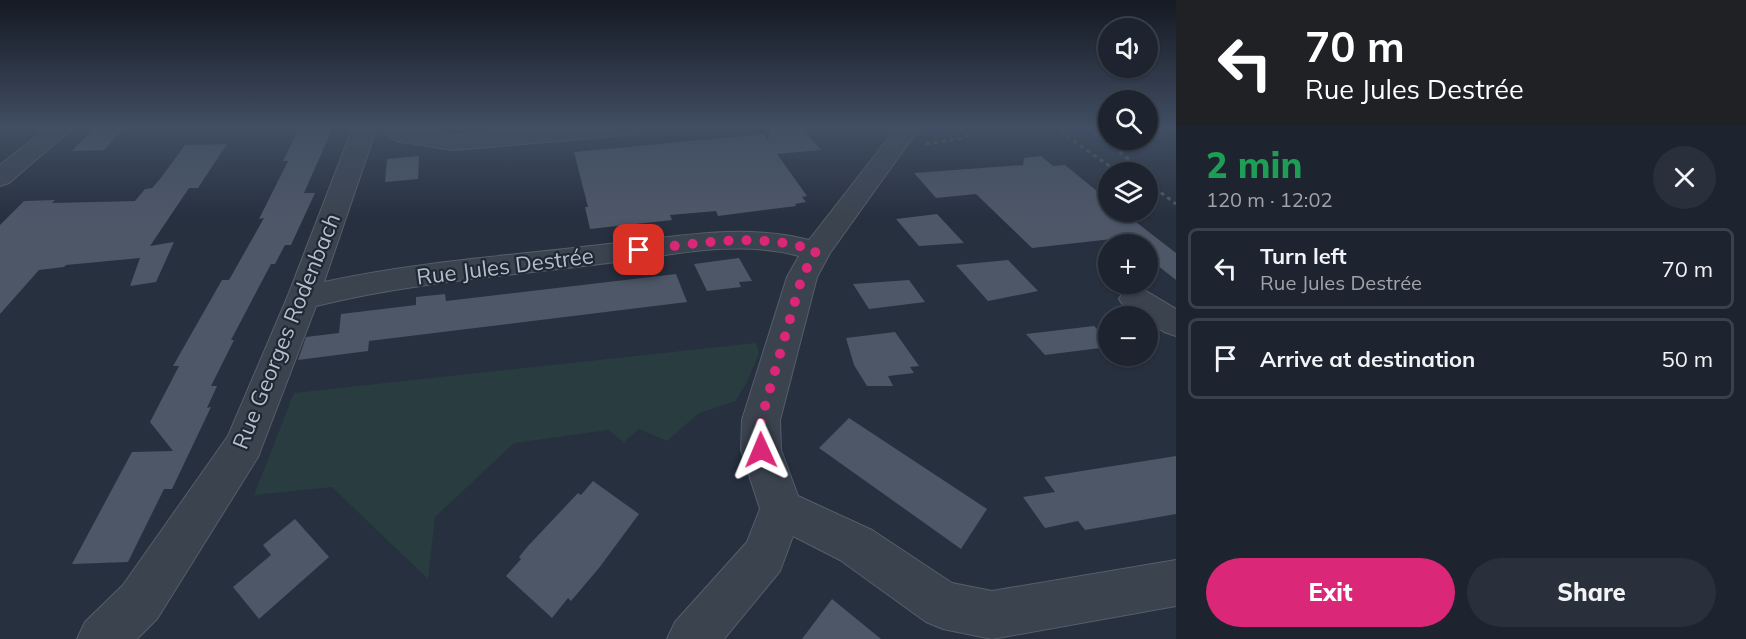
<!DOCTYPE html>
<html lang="en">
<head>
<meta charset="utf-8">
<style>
	:root { --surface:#1d242f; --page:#2a303b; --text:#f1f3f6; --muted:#a0a4aa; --line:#3b414b; --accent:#db2777 }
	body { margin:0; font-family:Mulish,sans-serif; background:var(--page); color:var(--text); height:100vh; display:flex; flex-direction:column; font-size:22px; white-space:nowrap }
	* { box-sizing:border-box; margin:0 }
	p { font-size:20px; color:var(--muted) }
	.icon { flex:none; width:33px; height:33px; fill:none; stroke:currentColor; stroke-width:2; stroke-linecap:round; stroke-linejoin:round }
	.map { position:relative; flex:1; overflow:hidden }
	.drawer { display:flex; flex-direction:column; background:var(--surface); width:570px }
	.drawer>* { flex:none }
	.banner { background:#202124; color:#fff; overflow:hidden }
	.controls { position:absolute; left:1098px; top:18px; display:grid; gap:12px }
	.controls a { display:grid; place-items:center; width:60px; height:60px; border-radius:50%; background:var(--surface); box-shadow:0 2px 4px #0004,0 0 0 2px var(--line); font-size:30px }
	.pin { position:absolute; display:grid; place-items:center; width:51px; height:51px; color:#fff; margin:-26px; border-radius:12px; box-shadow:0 3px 9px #0006 }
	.me { position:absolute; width:66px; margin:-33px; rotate:359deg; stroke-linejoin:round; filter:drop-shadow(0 0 4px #0008) }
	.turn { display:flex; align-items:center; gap:21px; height:126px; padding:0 30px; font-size:27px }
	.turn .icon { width:78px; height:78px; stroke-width:2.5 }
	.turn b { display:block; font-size:42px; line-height:51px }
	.round { display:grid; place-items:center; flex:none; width:63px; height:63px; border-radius:32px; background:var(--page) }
	.summary { display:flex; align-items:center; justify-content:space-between; height:102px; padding:0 30px }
	h1 { font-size:36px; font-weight:800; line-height:45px; color:#1e9e55 }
	.primary-button { display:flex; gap:12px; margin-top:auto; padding:12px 30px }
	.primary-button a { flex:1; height:69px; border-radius:36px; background:var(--accent); color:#fff; font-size:24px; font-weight:800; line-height:69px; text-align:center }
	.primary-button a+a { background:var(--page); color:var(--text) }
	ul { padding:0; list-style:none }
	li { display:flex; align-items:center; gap:18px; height:81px; margin:0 12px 9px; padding:0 18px; border:3px solid var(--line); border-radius:9px }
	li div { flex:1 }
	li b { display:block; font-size:22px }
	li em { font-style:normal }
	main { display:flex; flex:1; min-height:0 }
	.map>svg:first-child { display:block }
</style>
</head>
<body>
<main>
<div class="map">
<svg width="1176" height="639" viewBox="0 0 1176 639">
	<rect width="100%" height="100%" fill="#27303f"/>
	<polygon fill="#293d40" points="756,343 759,353 746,384 735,401 699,413 667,441 639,429 624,442 608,430 514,443 435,517 428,579 332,487 254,495 294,393"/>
	<g fill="#4d5768">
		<polygon points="95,127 125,127 104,150 72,151"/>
		<polygon points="300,127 333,127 304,193 315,193 291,245 285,245 275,264 271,264 231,340 234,340 211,386 217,386 207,408 211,407 172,489 164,489 128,562 72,564 132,452 173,451 150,422 179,366 173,366 222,280 229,280 264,218 259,219 288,161 283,161"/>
		<polygon points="770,127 801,127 821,150 777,154 807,196 802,197 806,202 795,204 796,206 718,216 716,211 670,215 672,220 590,229 585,207 588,207 574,152 764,134 768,141"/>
		<polygon points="227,144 198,188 189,188 150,246 174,242 156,282 130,286 140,258 66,265 64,267 39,270 0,314 0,225 24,201 55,200 52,203 135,201 145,189 152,188 160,179 185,145"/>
		<polygon points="419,156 418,179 385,182 387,159"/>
		<polygon points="1041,156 1053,166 1065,165 1108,200 1108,212 1123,212 1176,253 1176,280 1148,258 1148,244 1130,244 1121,238 1032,248 976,194 936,198 914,173 1023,165 1024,158"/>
		<polygon points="937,214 964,243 919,246 896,219"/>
		<polygon points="739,258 752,281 739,282 741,287 707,291 694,264"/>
		<polygon points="1008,260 1038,291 988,301 956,265"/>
		<polygon points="676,274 687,302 369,341 368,351 298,360 306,337 339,333 341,314 416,305 416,297 445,294 446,301"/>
		<polygon points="909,280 925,302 869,309 853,284"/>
		<polygon points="1094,326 1108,340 1108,347 1045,355 1026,334"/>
		<polygon points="895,332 919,366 910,367 914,373 888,376 893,386 867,386 854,365 846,338"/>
		<polygon points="849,418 987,509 961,549 819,448"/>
		<polygon points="1176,456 1176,514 1085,530 1078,521 1045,528 1023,497 1055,492 1044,477"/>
		<polygon points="593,481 639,514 599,568 571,601 568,598 552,618 506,576 521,559 519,557 528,546 578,493 581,495"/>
		<polygon points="295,519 329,557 259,619 233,587 271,555 263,545"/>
		<polygon points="832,599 881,639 802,639"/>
	</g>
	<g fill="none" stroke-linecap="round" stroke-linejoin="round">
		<defs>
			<g id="minor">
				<polygon points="48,127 74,127 9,183 0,186 0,165"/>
				<path d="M353 127H377L324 282C415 262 508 256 600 245 670 238 740 222 809 240L897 127H920L830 253 817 277 780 420 781 450 798 496 872 530 952 583 992 591 1176 560V606L992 639 943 629 926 622 840 560 793 536 780 571 724 639H667L675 622 747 542 760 509 741 450 742 420 787 277 799 256C734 238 664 257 600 264 505 276 409 283 316 306L258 457 157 619 137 639H77L85 622 123 585 228 436 287 298Z"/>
				<polygon points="377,127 405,127 453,136 554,127 648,127 645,132 637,134 453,150 396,141 380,132"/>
				<path d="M1135 288 1146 291 1176 309V336L1164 332 1148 322V316C1135 316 1125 309 1119 299L1124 291Z"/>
			</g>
		</defs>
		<use href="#minor" stroke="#555e6a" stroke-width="2"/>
		<g stroke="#475a5d" stroke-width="3" stroke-dasharray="4 4" stroke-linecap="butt">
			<polyline points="1054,127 1108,165 1129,172"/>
			<polyline points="1088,127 1145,172"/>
			<polyline points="926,144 963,138 979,127"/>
			<polyline points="1148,183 1176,204"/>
		</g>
		<use href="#minor" fill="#3b434f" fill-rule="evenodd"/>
		<defs>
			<polyline id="rail" points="1174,127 1176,129"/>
		</defs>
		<use href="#rail" stroke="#5d6776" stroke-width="5"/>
		<use href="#rail" stroke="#1f2835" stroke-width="4" stroke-dasharray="10" stroke-linecap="butt"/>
	</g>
	<linearGradient id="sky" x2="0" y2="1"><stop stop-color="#151a23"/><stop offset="0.59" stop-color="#414e63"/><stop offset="1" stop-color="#414e63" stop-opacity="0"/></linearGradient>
	<rect width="1176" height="217" fill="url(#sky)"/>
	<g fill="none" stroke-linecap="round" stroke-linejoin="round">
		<path stroke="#db2777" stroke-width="10" stroke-dasharray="0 18" d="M639 250C698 244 759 231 816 251L802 277 761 420V450"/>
	</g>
	<g text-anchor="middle" stroke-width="4.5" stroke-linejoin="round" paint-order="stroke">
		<g font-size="22" fill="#b7beca" stroke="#1f2835">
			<text transform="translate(505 266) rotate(-7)" y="8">Rue Jules Destrée</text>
			<text transform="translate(286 331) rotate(-68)" y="8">Rue Georges Rodenbach</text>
		</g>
	</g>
</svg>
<div class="controls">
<a><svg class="icon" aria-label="sound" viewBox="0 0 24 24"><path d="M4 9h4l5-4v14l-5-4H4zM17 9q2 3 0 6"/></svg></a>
<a><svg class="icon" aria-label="search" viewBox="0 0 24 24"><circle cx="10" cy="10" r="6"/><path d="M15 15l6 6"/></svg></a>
<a><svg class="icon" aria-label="layers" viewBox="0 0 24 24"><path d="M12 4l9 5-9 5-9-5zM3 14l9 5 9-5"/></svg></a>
<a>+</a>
<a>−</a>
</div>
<div class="pin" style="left:639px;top:250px;background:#d93025"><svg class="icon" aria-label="arrive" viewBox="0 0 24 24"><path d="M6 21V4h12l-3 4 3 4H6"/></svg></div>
<svg class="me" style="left:761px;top:450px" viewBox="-20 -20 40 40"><path d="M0-17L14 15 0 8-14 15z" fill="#db2777" stroke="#fff" stroke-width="4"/></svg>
</div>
<section class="drawer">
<div class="banner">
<div class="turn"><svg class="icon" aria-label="left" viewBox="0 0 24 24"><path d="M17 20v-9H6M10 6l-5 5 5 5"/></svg><div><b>70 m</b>Rue Jules Destrée</div></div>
</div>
<div class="summary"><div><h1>2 min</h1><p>120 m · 12:02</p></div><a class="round"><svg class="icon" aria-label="close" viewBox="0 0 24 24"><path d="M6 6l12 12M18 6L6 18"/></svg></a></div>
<ul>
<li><svg class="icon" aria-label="left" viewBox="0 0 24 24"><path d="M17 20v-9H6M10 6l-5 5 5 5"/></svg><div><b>Turn left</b><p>Rue Jules Destrée</p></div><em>70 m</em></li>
<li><svg class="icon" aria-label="arrive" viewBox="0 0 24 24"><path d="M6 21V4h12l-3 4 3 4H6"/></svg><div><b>Arrive at destination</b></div><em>50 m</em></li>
</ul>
<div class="primary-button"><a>Exit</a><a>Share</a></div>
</section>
</main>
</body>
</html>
